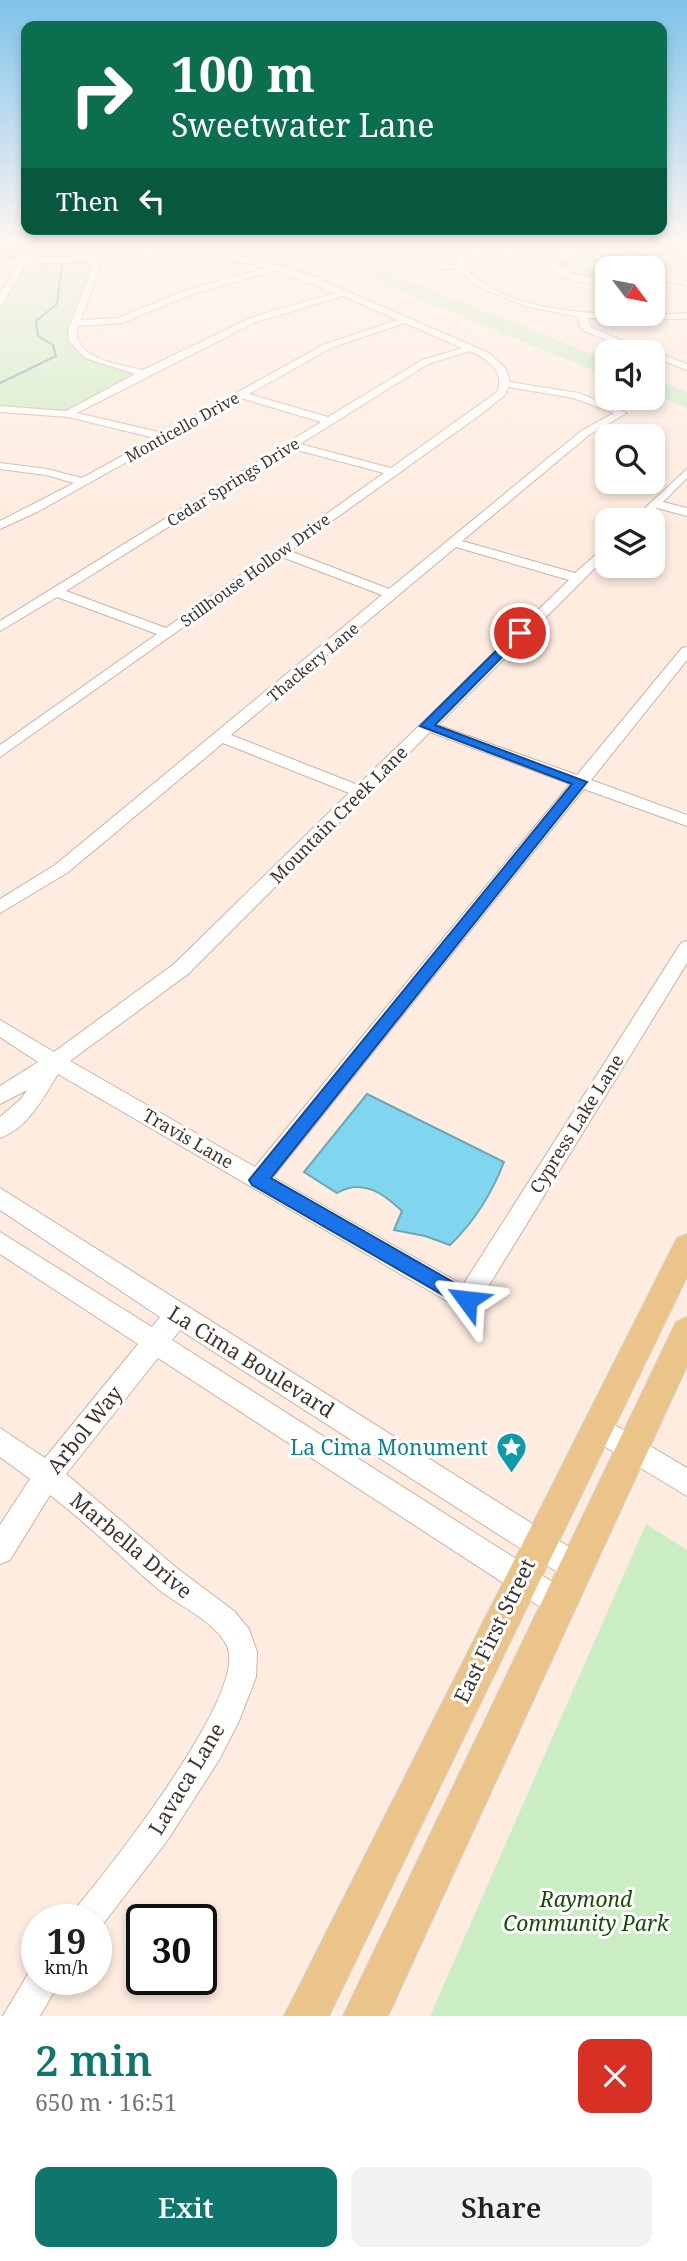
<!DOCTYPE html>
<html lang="en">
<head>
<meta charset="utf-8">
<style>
	:root { --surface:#fff; --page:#f2f2f2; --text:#202124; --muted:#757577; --accent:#0f766e }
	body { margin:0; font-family:"Noto Serif",serif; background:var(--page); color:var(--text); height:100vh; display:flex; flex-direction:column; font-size:26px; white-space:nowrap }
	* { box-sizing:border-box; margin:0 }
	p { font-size:23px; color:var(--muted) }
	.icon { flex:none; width:38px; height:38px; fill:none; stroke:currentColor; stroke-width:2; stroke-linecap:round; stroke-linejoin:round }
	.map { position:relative; height:2016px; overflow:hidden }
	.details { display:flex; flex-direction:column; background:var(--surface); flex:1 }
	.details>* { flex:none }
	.hud { position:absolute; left:21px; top:21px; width:646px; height:214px; border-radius:14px; box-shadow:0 4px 10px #0003; background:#0b6e4f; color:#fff; overflow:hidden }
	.needle { width:46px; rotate:122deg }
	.fabs { position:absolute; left:595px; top:256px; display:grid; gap:14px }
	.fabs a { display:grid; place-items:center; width:70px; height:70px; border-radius:14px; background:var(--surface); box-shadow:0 4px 10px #0003; font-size:35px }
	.speed { position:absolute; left:21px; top:1904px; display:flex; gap:14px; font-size:35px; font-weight:700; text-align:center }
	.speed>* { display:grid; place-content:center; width:91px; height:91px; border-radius:50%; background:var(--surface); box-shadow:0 4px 10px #0003; line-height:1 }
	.speed small { font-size:18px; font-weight:400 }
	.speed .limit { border:4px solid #111; border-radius:10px; background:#fff; color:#111 }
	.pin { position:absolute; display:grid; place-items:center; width:60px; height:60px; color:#fff; margin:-30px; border:4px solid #fff; border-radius:50%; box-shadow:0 2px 7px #0007 }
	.me { position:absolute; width:77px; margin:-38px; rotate:300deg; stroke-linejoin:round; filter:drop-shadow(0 0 5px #0008) }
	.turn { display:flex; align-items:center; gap:24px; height:147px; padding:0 35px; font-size:32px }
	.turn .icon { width:91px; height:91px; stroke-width:2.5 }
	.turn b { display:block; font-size:49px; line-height:60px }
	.then { display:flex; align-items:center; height:66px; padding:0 35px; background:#0003; gap:14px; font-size:26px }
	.round { display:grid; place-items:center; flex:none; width:74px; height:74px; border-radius:14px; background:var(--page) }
	.summary { display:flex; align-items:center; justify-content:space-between; height:119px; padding:0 35px }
	h1 { font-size:42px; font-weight:600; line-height:52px; color:var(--accent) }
	.cta { display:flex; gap:14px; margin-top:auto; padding:14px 35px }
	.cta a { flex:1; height:80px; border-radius:14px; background:var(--accent); color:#fff; font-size:28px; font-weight:600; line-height:80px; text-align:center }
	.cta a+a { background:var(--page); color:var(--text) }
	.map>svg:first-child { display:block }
</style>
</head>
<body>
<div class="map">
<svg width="687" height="2016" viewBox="0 0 687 2016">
	<rect width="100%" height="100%" fill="#feece0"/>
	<g fill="#cbedc3">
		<path d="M30 242H298L332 250 607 360V376L316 256 258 243 234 256 160 252 88 257C96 285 63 314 68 342L87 358 137 374 67 411 0 407V313L29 257Z"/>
		<path d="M580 253C611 253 638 256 666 272L662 278 653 281V268H607V282C588 278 570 278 556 263Z"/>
		<polygon points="653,378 687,392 687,408 653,394"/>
		<polygon points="646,1524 687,1550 687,2016 430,2016"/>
	</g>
	<path fill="#81d6ef" stroke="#6ea6b5" stroke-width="2" d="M367 1094 504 1162C492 1193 474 1222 450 1245L425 1236 394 1230 402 1211C383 1193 362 1178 337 1193L304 1172Z"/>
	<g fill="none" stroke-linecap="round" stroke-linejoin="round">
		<g stroke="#6ea6b5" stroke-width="2">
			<polyline points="618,263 624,263"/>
			<polyline points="0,383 56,356 53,345 38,336 36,321 57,304 62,265"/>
		</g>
		<defs>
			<g id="minor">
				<path d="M21 242H29L30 254 27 259 163 251 231 255 259 242H269L241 257 305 273 489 353 506 369 510 382 579 393 627 413 589 435 462 541 575 573 607 545V556L438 725 577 775 682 648 687 647V660L591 780 687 815V826L584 789 273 1177 463 1285 681 943 687 941V963L475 1308 467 1311 459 1308 58 1074C43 1098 28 1128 0 1138V1117L21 1099 27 1090 0 1104V1086L38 1062 0 1037V1020L54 1052 174 964 349 793 223 743 67 873 0 913V899L55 865 382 595 282 557 0 757V745L157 634 57 597 0 631V621L321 422 241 398 39 511 0 529V521L74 483 46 475 0 469V463L47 469 82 478 155 438 68 417 0 412V406L66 411 135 374 85 358 69 341 68 330 91 272 89 261 25 264 4 302 0 305V294L17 264H0V260L19 259 22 254ZM163 255 210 257 268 267 184 291 118 318 80 320 99 272 97 260ZM277 270 335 293 250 318 143 370C121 365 69 358 78 326L122 323 190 295ZM343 296 398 320 325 344 163 433 77 413 256 322ZM405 323 462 348 422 360 328 417 249 394 331 348ZM470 351C487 359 506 371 497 392L391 468 300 444 428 364ZM508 387 573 398 614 413 581 431 389 589 290 551 480 415 505 395ZM293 449 384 473 166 628 66 591ZM456 547 569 580 358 785 231 735ZM430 732 570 784 255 1167 70 1061 188 974 364 798 369 797 370 792Z"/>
				<path d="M356 242H367L416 261 457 265C456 249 469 242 484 242L466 254V268C508 319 627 316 687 313V319L588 318 590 327 650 352H637L584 331 579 325V317L525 306 477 286 459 270 412 265Z"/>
				<path d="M533 242H544L570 252 592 249 629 253 649 258 671 270 669 277 687 281V285L665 281 653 284V279L664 272C639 252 584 245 557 264L572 274 607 281V285C585 283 562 282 548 263L562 254Z"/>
				<polygon points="653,351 687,364 687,370 653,357 651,352"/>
				<polygon points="687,469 687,478 663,502 687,508 687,516 657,508 645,520 632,520"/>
				<path d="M0 1188 585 1557 589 1567 585 1577 575 1581 565 1577 180 1330 172 1340 568 1592 572 1602 568 1612 558 1616 548 1612 158 1358 66 1474 178 1569 234 1611 249 1629 257 1652 256 1677 239 1721 219 1760 167 1841 96 1933V1920H72L76 1908C108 1869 249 1693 227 1646 215 1621 179 1606 158 1589 122 1558 88 1524 50 1495L10 1560 0 1564V1525L30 1479 0 1457V1428L45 1458 138 1344 0 1254V1232L152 1327 160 1317 0 1210Z"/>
				<polygon points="598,1415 687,1468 687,1496 589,1437 585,1428 589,1419"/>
				<polygon points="37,1965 37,1979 61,1979 40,2016 3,2016 32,1967"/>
			</g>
			<g id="major">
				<polygon points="687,1234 687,1277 329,2016 284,2016 677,1238"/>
				<polygon points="687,1317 687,1366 388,2016 343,2016 676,1322"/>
			</g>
		</defs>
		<use href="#minor" stroke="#ceb39f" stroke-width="2"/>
		<use href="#major" stroke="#d5d3d1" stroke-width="2"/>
		<use href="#minor" fill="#fff" fill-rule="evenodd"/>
		<use href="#major" fill="#ebc489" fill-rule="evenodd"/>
	</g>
	<linearGradient id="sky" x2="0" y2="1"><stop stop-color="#7fc2eb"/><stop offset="0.46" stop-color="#fff6f1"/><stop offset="1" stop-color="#fff6f1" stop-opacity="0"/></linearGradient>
	<rect width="687" height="524" fill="url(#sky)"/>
	<polygon fill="#1a73e8" stroke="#114b97" stroke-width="2" points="516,631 526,633 435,725 587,782 271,1178 474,1294 477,1300 474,1307 467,1309 252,1185 249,1180 572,784 420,726"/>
	<defs>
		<symbol id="sight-pin" viewBox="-11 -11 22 30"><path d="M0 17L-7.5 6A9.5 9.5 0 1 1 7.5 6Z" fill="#0f9aa8" stroke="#fff"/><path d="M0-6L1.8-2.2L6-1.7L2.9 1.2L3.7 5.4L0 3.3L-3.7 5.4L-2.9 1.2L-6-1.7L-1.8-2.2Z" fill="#fff"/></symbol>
	</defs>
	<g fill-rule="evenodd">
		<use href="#sight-pin" x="494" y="1430" width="35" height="47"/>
	</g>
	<g text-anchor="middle" stroke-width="6" stroke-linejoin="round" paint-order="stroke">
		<g font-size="16" fill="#42372f" stroke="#fff">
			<text transform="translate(182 427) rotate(-29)" y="6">Monticello Drive</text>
			<text transform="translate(233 482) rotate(-32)" y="6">Cedar Springs Drive</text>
			<text transform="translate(255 570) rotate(-36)" y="6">Stillhouse Hollow Drive</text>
			<text transform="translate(313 662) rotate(-40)" y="6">Thackery Lane</text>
		</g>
		<g font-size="18" fill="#42372f" stroke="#fff">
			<text transform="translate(339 815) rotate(-45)" y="6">Mountain Creek Lane</text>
			<text transform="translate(577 1124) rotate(-58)" y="6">Cypress Lake Lane</text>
			<text transform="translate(188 1139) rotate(30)" y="6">Travis Lane</text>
		</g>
		<g font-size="21" fill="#42372f" stroke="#fff">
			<text transform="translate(251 1362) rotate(32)" y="7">La Cima Boulevard</text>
			<text transform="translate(85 1430) rotate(-51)" y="7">Arbol Way</text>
			<text transform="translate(131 1546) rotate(40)" y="7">Marbella Drive</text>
			<text transform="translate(495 1631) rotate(-64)" y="7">East First Street</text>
			<text transform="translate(187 1779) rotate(-59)" y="7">Lavaca Lane</text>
		</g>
		<g font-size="21" fill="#0d838f" stroke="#fff" text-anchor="end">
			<text x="488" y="1455">La Cima Monument</text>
		</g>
		<g font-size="21" font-style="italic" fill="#154e00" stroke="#fff">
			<text x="586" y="1907">Raymond<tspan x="586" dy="24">Community Park</tspan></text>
		</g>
	</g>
</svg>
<div class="fabs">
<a><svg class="needle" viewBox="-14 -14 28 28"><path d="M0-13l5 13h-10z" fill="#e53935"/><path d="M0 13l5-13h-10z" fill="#757577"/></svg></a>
<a><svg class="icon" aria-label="sound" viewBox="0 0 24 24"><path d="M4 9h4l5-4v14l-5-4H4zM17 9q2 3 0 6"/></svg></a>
<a><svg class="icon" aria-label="search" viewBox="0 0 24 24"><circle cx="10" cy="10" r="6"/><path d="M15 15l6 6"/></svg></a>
<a><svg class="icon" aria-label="layers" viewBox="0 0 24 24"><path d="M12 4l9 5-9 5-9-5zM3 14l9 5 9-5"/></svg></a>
</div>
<div class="speed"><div>19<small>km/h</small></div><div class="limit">30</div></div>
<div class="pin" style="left:520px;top:633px;background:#d93025"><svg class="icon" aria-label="arrive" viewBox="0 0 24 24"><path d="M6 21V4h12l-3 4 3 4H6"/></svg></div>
<svg class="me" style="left:467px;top:1300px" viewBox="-20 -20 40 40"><path d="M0-17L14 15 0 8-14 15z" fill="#1a73e8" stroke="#fff" stroke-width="4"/></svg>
<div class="hud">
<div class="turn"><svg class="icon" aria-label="right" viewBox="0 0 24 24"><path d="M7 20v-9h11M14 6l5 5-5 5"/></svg><div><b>100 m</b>Sweetwater Lane</div></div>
<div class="then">Then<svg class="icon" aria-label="left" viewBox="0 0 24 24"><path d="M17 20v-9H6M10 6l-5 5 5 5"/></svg></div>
</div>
</div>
<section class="details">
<div class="summary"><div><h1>2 min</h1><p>650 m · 16:51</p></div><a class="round" style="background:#d93025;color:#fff"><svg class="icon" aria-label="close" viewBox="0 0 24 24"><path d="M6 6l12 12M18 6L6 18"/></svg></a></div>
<div class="cta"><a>Exit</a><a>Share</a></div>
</section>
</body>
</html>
